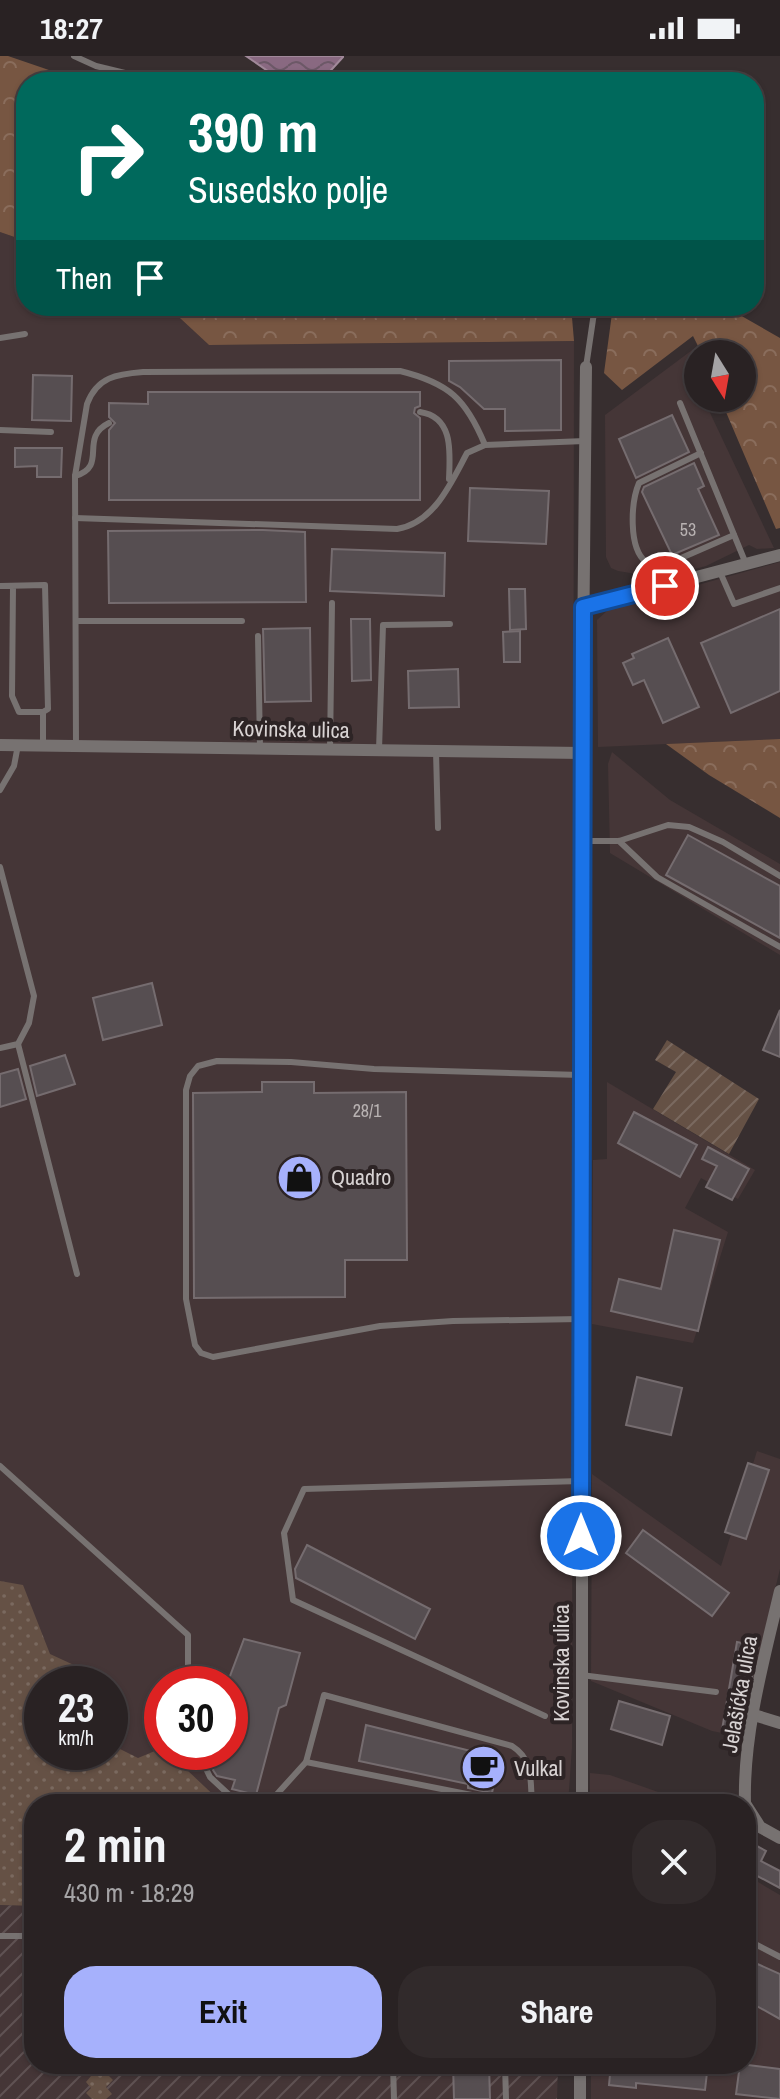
<!DOCTYPE html>
<html lang="en">
<head>
<meta charset="utf-8">
<style>
	:root { --surface:#292223; --page:#312a2b; --text:#f1f3f6; --muted:#a5a4a6; --line:#453f41; --accent:#a6b1fc }
	body { margin:0; font-family:"Archivo Narrow",sans-serif; background:var(--page); color:var(--text); height:100vh; display:flex; flex-direction:column; font-size:30px; white-space:nowrap }
	* { box-sizing:border-box; margin:0 }
	p { font-size:26px; color:var(--muted) }
	.icon { flex:none; width:44px; height:44px; fill:none; stroke:currentColor; stroke-width:2; stroke-linecap:round; stroke-linejoin:round }
	.map { position:relative; flex:1; overflow:hidden }
	.drawer { position:absolute; left:24px; top:1738px; width:732px; height:280px; display:flex; flex-direction:column; background:var(--surface); border-radius:32px; box-shadow:0 2px 6px #0004,0 0 0 2px var(--line) }
	.drawer>* { flex:none }
	.guide { position:absolute; left:16px; top:16px; width:748px; height:244px; border-radius:32px; box-shadow:0 2px 6px #0004,0 0 0 2px var(--line); background:#00695c; color:#fff; overflow:hidden }
	.needle { width:52px; rotate:169deg }
	.buttons { position:absolute; left:684px; top:284px; display:grid; gap:16px }
	.buttons a { display:grid; place-items:center; width:72px; height:72px; border-radius:50%; background:var(--surface); box-shadow:0 2px 6px #0004,0 0 0 2px var(--line); font-size:40px }
	.speed { position:absolute; left:24px; top:1610px; display:flex; gap:16px; font-size:40px; font-weight:700; text-align:center }
	.speed>* { display:grid; place-content:center; width:104px; height:104px; border-radius:50%; background:var(--surface); box-shadow:0 2px 6px #0004,0 0 0 2px var(--line); line-height:1 }
	.speed small { font-size:20px; font-weight:400 }
	.speed .limit { border:12px solid #d22; background:#fff; color:#111 }
	.pin { position:absolute; display:grid; place-items:center; width:68px; height:68px; color:#fff; margin:-34px; border:4px solid #fff; border-radius:50%; box-shadow:0 2px 8px #0007 }
	.me { position:absolute; width:88px; margin:-44px; rotate:0deg; stroke-linejoin:round; filter:drop-shadow(0 0 6px #0008) }
	.turn { display:flex; align-items:center; gap:28px; height:168px; padding:0 40px; font-size:36px }
	.turn .icon { width:104px; height:104px; stroke-width:2.5 }
	.turn b { display:block; font-size:56px; line-height:68px }
	.then { display:flex; align-items:center; height:76px; padding:0 40px; background:#0003; gap:16px; font-size:30px }
	.round { display:grid; place-items:center; flex:none; width:84px; height:84px; border-radius:32px; background:var(--page) }
	.summary { display:flex; align-items:center; justify-content:space-between; height:136px; padding:0 40px }
	h1 { font-size:48px; font-weight:800; line-height:60px }
	.button { display:flex; gap:16px; margin-top:auto; padding:16px 40px }
	.button a { flex:1; height:92px; border-radius:32px; background:var(--accent); color:#111; font-size:32px; font-weight:800; line-height:92px; text-align:center }
	.button a+a { background:var(--page); color:var(--text) }
	.status { display:flex; justify-content:space-between; align-items:center; height:56px; padding:0 40px; background:var(--surface); direction:ltr }
	.status svg { height:22px; fill:currentColor }
	.map>svg:first-child { display:block }
</style>
</head>
<body>
<div class="status"><b>18:27</b><svg viewBox="0 0 49 12"><path d="M0 12V9h3v3zM5 12V6h3v6zM10 12V3h3v9zM15 12V0h3v12zM26 1h20v11H26zM47 4h2v5h-2z"/></svg></div>
<div class="map">
<svg width="780" height="2043" viewBox="0 0 780 2043">
	<defs>
		<pattern id="industrial-furrows" width="10" height="10" patternUnits="userSpaceOnUse" patternTransform="scale(2)"><rect width="10" height="10" fill="#453637"/><path d="M-1 1l2-2M0 10L10 0M9 11l2-2" fill="none" stroke="#5f5253"/></pattern>
		<pattern id="grass-dots" width="8" height="8" patternUnits="userSpaceOnUse" patternTransform="scale(2)"><rect width="8" height="8" fill="#655145"/><path d="M2 2h.1M6 6h.1" fill="none" stroke="#7a695f" stroke-width="1.8" stroke-linecap="round"/></pattern>
		<pattern id="forest-crowns" width="20" height="18" patternUnits="userSpaceOnUse" patternTransform="scale(2)"><rect width="20" height="18" fill="#775642"/><path d="M2 6a3 3 0 1 1 6 0M12 15a3 3 0 1 1 6 0" fill="none" stroke="#8a6d5c"/></pattern>
		<pattern id="garden-furrows" width="10" height="10" patternUnits="userSpaceOnUse" patternTransform="scale(2)"><rect width="10" height="10" fill="#655145"/><path d="M-1 1l2-2M0 10L10 0M9 11l2-2" fill="none" stroke="#7a695f"/></pattern>
		<pattern id="water-waves" width="16" height="10" patternUnits="userSpaceOnUse" patternTransform="scale(2)"><rect width="16" height="10" fill="#896981"/><path d="M0 5q4-4 8 0t8 0" fill="none" stroke="#6c5867"/></pattern>
	</defs>
	<rect width="100%" height="100%" fill="#372e2f"/>
	<g fill="#453637" fill-rule="evenodd">
		<path d="M0 176 26 185V250H167L209 289 574 285 572 1691 568 1748H49L0 1633ZM42 1628H110V1696H42ZM162 1628H230V1696H162Z"/>
		<polygon points="707,283 712,289 687,308 698,332 698,342 703,342 774,492 757,493 749,489 706,510 661,522 618,515 611,512 606,501 605,359"/>
		<polygon points="780,506 780,683 598,691 597,564 608,554"/>
		<polygon points="612,696 670,744 780,808 780,899 610,797 608,708"/>
		<polygon points="607,1026 755,1114 738,1143 701,1122 685,1152 728,1176 693,1287 592,1268 593,1104 607,1103"/>
		<polygon points="757,1395 780,1403 780,1513 761,1590 747,1682 712,1675 591,1625 592,1418 721,1510"/>
		<polygon points="590,1717 610,1719 692,1748 590,1748"/>
		<polygon points="746,1819 780,1839 780,2043 591,2043 591,2008 746,2008"/>
	</g>
	<polygon fill="url(#industrial-furrows)" points="0,1849 34,1850 34,2008 558,2008 557,2043 0,2043"/>
	<g fill="url(#grass-dots)">
		<polygon points="0,1525 23,1529 50,1598 102,1622 107,1628 42,1628 42,1696 110,1696 110,1688 138,1702 162,1692 162,1696 168,1696 223,1748 34,1748 34,1850 0,1849"/>
		<polygon points="92,2008 106,2008 102,2013 113,2024 106,2031 112,2038 106,2043 92,2043 86,2037 91,2032 86,2026 91,2020 86,2014"/>
	</g>
	<g fill="url(#forest-crowns)">
		<polygon points="0,0 8,0 84,26 26,26 26,185 0,176"/>
		<polygon points="167,250 571,250 574,285 209,289"/>
		<polygon points="613,250 724,250 780,282 780,472 776,473 720,342 742,342 742,298 702,298 693,280 622,334 604,317"/>
		<polygon points="780,683 780,762 709,719 666,688"/>
	</g>
	<polygon fill="url(#garden-furrows)" points="667,984 759,1043 729,1098 653,1053 676,1016 655,1004"/>
	<polygon fill="url(#water-waves)" stroke="#a1899a" stroke-width="2" points="246,0 343,0 343,1 323,23 275,20"/>
	<g fill="#564e51" stroke="#756c6f" stroke-width="2">
		<polygon points="561,304 561,374 505,375 505,353 484,353 460,331 449,325 449,305"/>
		<polygon points="33,319 72,320 71,365 32,364"/>
		<polygon points="148,336 420,336 420,350 415,352 414,357 420,362 420,444 109,444 109,374 115,367 109,361 109,347 148,348"/>
		<polygon points="672,359 689,396 636,422 619,383"/>
		<polygon points="15,392 62,392 61,421 37,421 37,410 15,411"/>
		<polygon points="694,407 704,430 698,433 719,479 672,499 642,436 644,431"/>
		<polygon points="470,432 549,435 546,488 468,485"/>
		<polygon points="263,474 305,476 306,546 109,547 108,475"/>
		<polygon points="332,493 445,497 444,540 330,535"/>
		<polygon points="509,533 525,533 526,573 510,574"/>
		<polygon points="780,553 780,635 731,657 701,587"/>
		<polygon points="351,563 370,563 371,624 352,625"/>
		<polygon points="310,572 311,645 265,646 263,573"/>
		<polygon points="520,575 520,606 504,606 503,576"/>
		<polygon points="668,582 699,651 663,667 644,624 633,629 623,607 634,602 632,598"/>
		<polygon points="458,613 459,651 409,652 408,615"/>
		<polygon points="688,779 780,830 780,882 666,819"/>
		<polygon points="152,927 162,969 103,984 93,942"/>
		<polygon points="780,954 780,1001 763,994"/>
		<polygon points="65,999 75,1028 37,1040 30,1010"/>
		<polygon points="18,1013 26,1043 0,1051 0,1018"/>
		<polygon points="262,1026 314,1026 314,1037 406,1036 407,1204 345,1204 345,1241 194,1242 193,1037 262,1036"/>
		<polygon points="634,1056 697,1089 680,1121 618,1087"/>
		<polygon points="708,1091 749,1113 732,1144 706,1131 717,1110 702,1103"/>
		<polygon points="674,1174 720,1184 698,1275 611,1255 619,1223 661,1233"/>
		<polygon points="637,1321 682,1332 671,1379 626,1369"/>
		<polygon points="748,1407 769,1414 746,1483 725,1476"/>
		<polygon points="643,1474 729,1537 712,1560 626,1497"/>
		<polygon points="307,1489 430,1553 415,1583 296,1522 295,1513"/>
		<polygon points="244,1583 300,1597 286,1649 279,1652 256,1739 232,1733 235,1724 217,1720 213,1714 218,1696 230,1696 230,1628 227,1628"/>
		<polygon points="737,1586 758,1590 741,1677 722,1674"/>
		<polygon points="619,1645 670,1660 662,1689 611,1673"/>
		<polygon points="366,1669 499,1702 492,1737 468,1732 468,1728 359,1705"/>
		<polygon points="746,1784 766,1795 761,1805 780,1815 780,1832 746,1814"/>
		<polygon points="753,1906 780,1918 780,1963 746,1944 746,1920"/>
		<polygon points="453,2008 489,2008 490,2043 454,2043"/>
		<polygon points="611,2008 708,2008 705,2034 636,2027 636,2032 609,2029"/>
		<polygon points="740,2008 780,2013 780,2043 736,2038"/>
	</g>
	<g fill="none" stroke-linecap="round" stroke-linejoin="round">
		<g stroke="#777271" stroke-width="6">
			<polyline points="74,0 96,10 162,26"/>
			<polyline points="0,282 25,278"/>
			<polyline points="586,311 595,250"/>
			<polyline points="680,347 746,508"/>
			<path d="M420 356C454 361 450 397 449 423"/>
			<polyline points="0,374 51,376"/>
			<path d="M701 397 639 427C631 446 628 492 646 506 652 511 658 509 665 509L734 479"/>
			<path d="M75 420C109 410 78 382 109 367"/>
			<path d="M75 462 397 473C434 467 451 427 467 397L485 389 585 385"/>
			<polyline points="720,516 734,548 780,532"/>
			<polyline points="0,530 45,529 48,653 43,656 19,656 12,640 13,530"/>
			<polyline points="76,565 242,565"/>
			<polyline points="258,580 260,692"/>
			<polyline points="43,656 43,689"/>
			<path d="M76 689 75 420 87 348C97 321 117 318 143 316L400 315C449 327 466 343 485 389"/>
			<polyline points="330,693 332,547"/>
			<polyline points="379,694 383,569 450,568"/>
			<polyline points="436,695 438,772"/>
			<polyline points="0,734 14,710 18,689"/>
			<polyline points="582,785 619,785 668,769 689,771 723,786 780,820"/>
			<polyline points="619,785 657,821 780,891"/>
			<polyline points="0,811 34,940 29,967 18,988 0,992"/>
			<polyline points="18,988 77,1218"/>
			<polyline points="581,1263 453,1265 380,1270 213,1301 201,1297 195,1289 186,1243 186,1034 190,1020 198,1010 217,1005 291,1006 374,1013 581,1019"/>
			<polyline points="0,1410 188,1579 188,1628"/>
			<polyline points="581,1619 716,1636"/>
			<polyline points="545,1660 293,1544 284,1477 304,1433 581,1425"/>
			<polyline points="198,1696 210,1721 239,1748"/>
			<polyline points="268,1748 306,1706"/>
			<path d="M517 1748 306 1706 324 1639 512 1690C534 1704 530 1724 532 1748"/>
			<polyline points="0,1880 34,1880"/>
			<polyline points="751,1886 780,1901"/>
			<polyline points="393,2008 394,2043"/>
			<polyline points="505,2008 506,2043"/>
		</g>
		<g stroke="#777271" stroke-width="12">
			<polyline points="583,551 780,499"/>
			<polyline points="0,689 582,697"/>
			<polyline points="754,1659 780,1667"/>
			<polyline points="582,1748 582,697 586,311"/>
			<path d="M745 1748C743 1677 764 1603 780 1535"/>
			<polyline points="746,1749 760,1771 780,1782"/>
			<polyline points="580,2043 580,2008"/>
		</g>
	</g>
	<g fill="none" stroke-linecap="round" stroke-linejoin="round">
		<defs>
			<polyline id="route" points="581,1480 583,551 665,530"/>
		</defs>
		<use href="#route" stroke="#114b97" stroke-width="20"/>
		<use href="#route" stroke="#1a73e8" stroke-width="14"/>
	</g>
	<defs>
		<symbol id="shop-disc" viewBox="-11 -11 22 22"><circle r="9.5" fill="#a6b1fc" stroke="#2d2425"/><path d="M-5-2.5h2.3a2.7 3.5 0 0 1 5.4 0H5L5.5 6h-11ZM-1.5-2.5h3a1.5 2.3 0 0 0-3 0Z" fill="#111"/></symbol>
		<symbol id="cafe-disc" viewBox="-11 -11 22 22"><circle r="9.5" fill="#a6b1fc" stroke="#2d2425"/><path d="M-5.5-4.5H6V0H3Q3 3.5 0 3.5H-2.5Q-5.5 3.5-5.5 0ZM3-3.2v2h1.7v-2ZM-6 4.5H4V6H-6Z" fill="#111"/></symbol>
	</defs>
	<g fill-rule="evenodd">
		<use href="#shop-disc" x="274" y="1096" width="51" height="51"/>
		<use href="#cafe-disc" x="458" y="1686" width="51" height="51"/>
	</g>
	<g text-anchor="middle" stroke-width="8" stroke-linejoin="round" paint-order="stroke">
		<g font-size="18" fill="#b8b2b2">
			<text x="688" y="480">53</text>
			<text x="367" y="1061">28/1</text>
		</g>
		<g font-size="22" fill="#d8d3d3" stroke="#2d2425">
			<text transform="translate(291 673) rotate(1)" y="8">Kovinska ulica</text>
			<text transform="translate(561 1607) rotate(-90)" y="8">Kovinska ulica</text>
			<text transform="translate(739 1638) rotate(-80)" y="8">Jelašićka ulica</text>
		</g>
		<g font-size="22" fill="#d8d3d3" stroke="#2d2425" text-anchor="start">
			<text x="331" y="1129">Quadro</text>
			<text x="514" y="1720">Vulkal</text>
		</g>
	</g>
</svg>
<div class="buttons">
<a><svg class="needle" viewBox="-14 -14 28 28"><path d="M0-13l5 13h-10z" fill="#e53935"/><path d="M0 13l5-13h-10z" fill="#a5a4a6"/></svg></a>
</div>
<div class="speed"><div>23<small>km/h</small></div><div class="limit">30</div></div>
<div class="pin" style="left:665px;top:530px;background:#d93025"><svg class="icon" aria-label="arrive" viewBox="0 0 24 24"><path d="M6 21V4h12l-3 4 3 4H6"/></svg></div>
<svg class="me" style="left:581px;top:1480px" viewBox="-20 -20 40 40"><circle r="17" fill="#1a73e8" stroke="#fff" stroke-width="3"/><path d="M0-11L8 9 0 5-8 9z" fill="#fff"/></svg>
<div class="guide">
<div class="turn"><svg class="icon" aria-label="right" viewBox="0 0 24 24"><path d="M7 20v-9h11M14 6l5 5-5 5"/></svg><div><b>390 m</b>Susedsko polje</div></div>
<div class="then">Then<svg class="icon" aria-label="arrive" viewBox="0 0 24 24"><path d="M6 21V4h12l-3 4 3 4H6"/></svg></div>
</div>
<section class="drawer">
<div class="summary"><div><h1>2 min</h1><p>430 m · 18:29</p></div><a class="round"><svg class="icon" aria-label="close" viewBox="0 0 24 24"><path d="M6 6l12 12M18 6L6 18"/></svg></a></div>
<div class="button"><a>Exit</a><a>Share</a></div>
</section>
</div>
</body>
</html>
